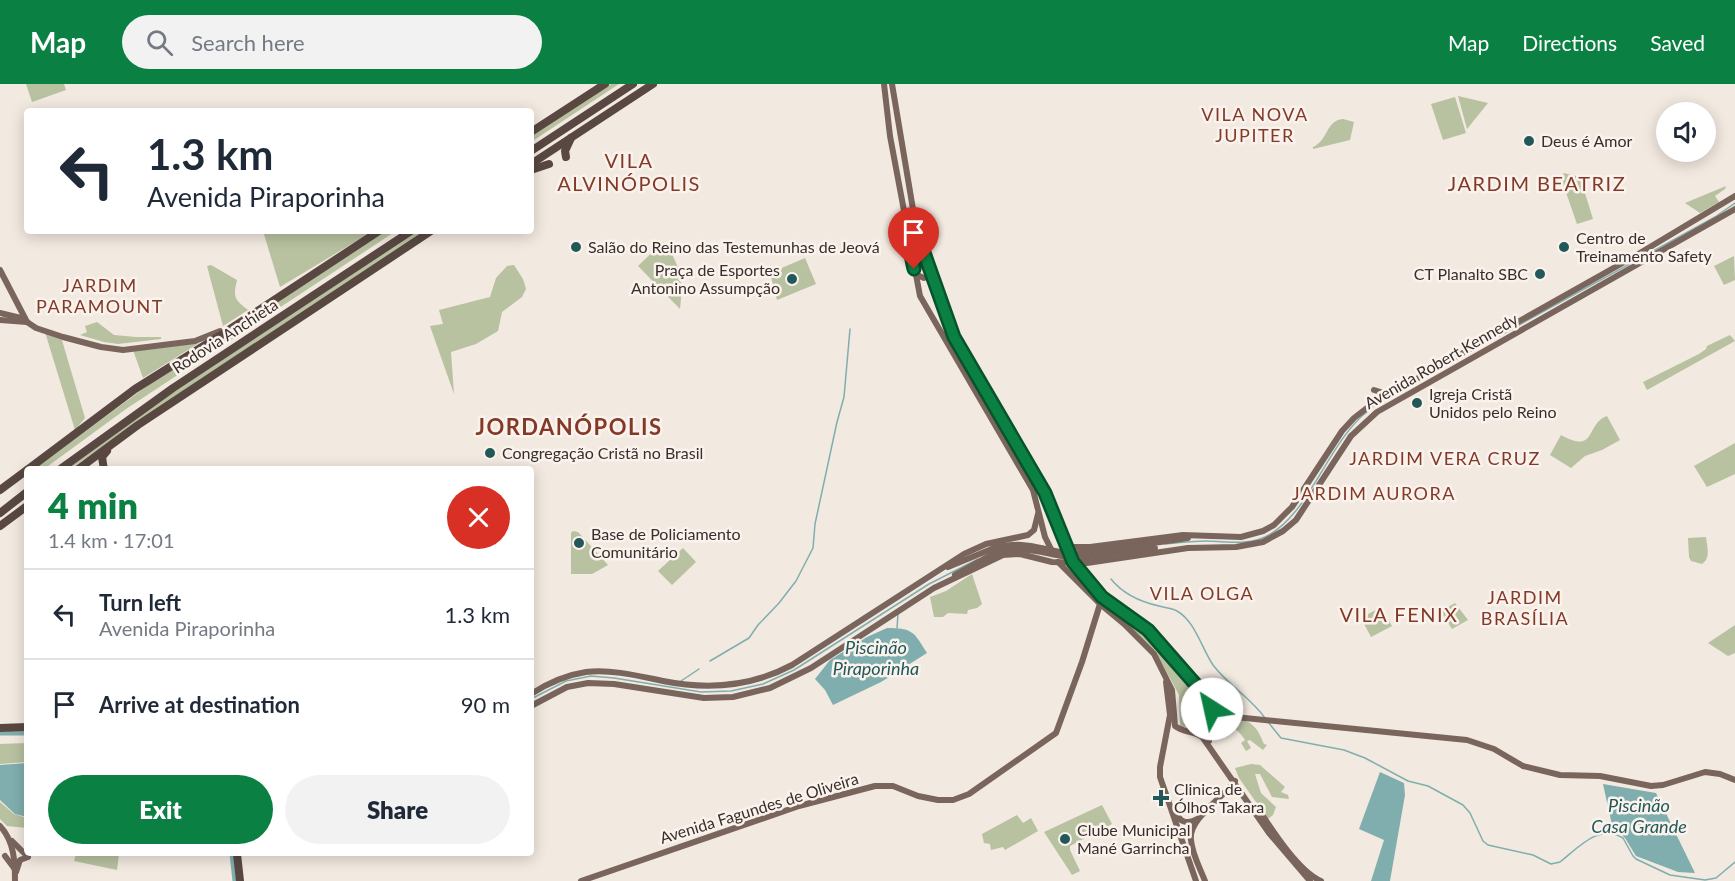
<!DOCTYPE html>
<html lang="en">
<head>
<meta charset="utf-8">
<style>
	:root { --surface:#fff; --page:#f2f2f3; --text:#1f2937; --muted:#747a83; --line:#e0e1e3; --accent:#0b8043 }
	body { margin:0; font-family:Lato,sans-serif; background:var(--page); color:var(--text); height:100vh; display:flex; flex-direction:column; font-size:22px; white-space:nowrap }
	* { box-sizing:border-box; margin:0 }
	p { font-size:20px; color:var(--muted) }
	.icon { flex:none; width:33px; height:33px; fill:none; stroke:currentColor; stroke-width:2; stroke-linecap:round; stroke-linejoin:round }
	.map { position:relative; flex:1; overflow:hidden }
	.details { position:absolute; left:24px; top:382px; width:510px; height:390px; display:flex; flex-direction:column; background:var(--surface); border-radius:6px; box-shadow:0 3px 15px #0003 }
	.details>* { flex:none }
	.top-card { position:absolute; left:24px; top:24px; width:510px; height:126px; border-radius:6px; box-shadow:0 3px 15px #0003; background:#fff; color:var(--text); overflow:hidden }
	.tools { position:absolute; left:1656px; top:18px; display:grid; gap:12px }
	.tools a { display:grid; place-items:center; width:60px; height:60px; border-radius:50%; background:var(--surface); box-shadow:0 3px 15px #0003; font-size:30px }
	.pin { position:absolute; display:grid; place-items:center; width:51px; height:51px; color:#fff; margin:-62px -26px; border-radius:50% 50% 50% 0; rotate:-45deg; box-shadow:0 0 6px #0007 }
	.pin .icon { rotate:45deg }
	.me { position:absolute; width:66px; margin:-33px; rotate:325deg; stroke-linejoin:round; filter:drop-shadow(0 0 4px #0008) }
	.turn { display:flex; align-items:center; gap:21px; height:126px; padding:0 24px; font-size:27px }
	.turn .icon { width:78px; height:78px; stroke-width:2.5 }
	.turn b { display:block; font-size:42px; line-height:51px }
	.round { display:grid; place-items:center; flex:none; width:63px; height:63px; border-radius:32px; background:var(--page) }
	.summary { display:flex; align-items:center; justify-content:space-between; height:102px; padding:0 24px }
	h1 { font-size:36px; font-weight:800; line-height:45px; color:var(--accent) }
	.action { display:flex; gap:12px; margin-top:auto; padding:12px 24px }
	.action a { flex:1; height:69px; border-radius:36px; background:var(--accent); color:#fff; font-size:24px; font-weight:800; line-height:69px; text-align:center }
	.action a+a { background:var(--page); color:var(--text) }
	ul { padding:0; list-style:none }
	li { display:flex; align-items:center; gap:18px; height:90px; padding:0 24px; border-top:2px solid var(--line) }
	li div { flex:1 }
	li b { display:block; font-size:22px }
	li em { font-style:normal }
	header { display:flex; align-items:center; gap:36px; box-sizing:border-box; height:84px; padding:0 30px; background:var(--accent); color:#fff }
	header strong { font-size:28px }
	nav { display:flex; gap:33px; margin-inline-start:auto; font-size:21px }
	.search { width:420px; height:54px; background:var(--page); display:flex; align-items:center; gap:15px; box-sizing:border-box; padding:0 21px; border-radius:33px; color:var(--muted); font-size:22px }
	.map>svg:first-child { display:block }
</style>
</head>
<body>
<header>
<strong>Map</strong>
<div class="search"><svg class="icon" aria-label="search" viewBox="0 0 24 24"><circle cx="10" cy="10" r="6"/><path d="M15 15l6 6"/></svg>Search here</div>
<nav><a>Map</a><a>Directions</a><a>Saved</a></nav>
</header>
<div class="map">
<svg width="1735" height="797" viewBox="0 0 1735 797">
	<rect width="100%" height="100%" fill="#f2e9e0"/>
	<g fill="#b8c1a0">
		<polygon points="26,0 64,0 66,6 32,18"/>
		<polygon points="611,0 619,0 531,58 531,52"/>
		<polygon points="1458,12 1488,19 1467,45"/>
		<polygon points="1455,13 1466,49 1443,56 1431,20"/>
		<path d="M1343 35 1354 38 1350 56 1313 65V63C1328 57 1326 36 1343 35Z"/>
		<polygon points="1564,89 1580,93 1593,135 1577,140 1561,94"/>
		<polygon points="1726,102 1725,105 1715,112 1719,118 1700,129 1685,119"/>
		<polygon points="263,147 373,147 280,203"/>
		<polygon points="384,147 396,147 126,325 44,385 33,386 170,285 277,218"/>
		<polygon points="417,147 424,147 202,294 70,385 63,386 123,341"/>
		<path d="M663 158C681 179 683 199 680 225L638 182Z"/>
		<polygon points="1734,172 1735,196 1724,201 1714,182"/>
		<polygon points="805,174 816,200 777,216 770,189"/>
		<path d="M211 181 237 196C233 213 234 215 248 226L223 242 207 182Z"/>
		<polygon points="514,181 523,195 526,205 522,213 502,228 498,247 476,260 451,268 454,310 430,242 443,240 439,226 490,213 496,194 507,182"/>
		<polygon points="97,238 114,251 136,253 161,253 161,255 118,260 104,258 80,251 87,248 85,242"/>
		<polygon points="45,248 61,253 85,334 75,346"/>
		<polygon points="1730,251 1735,257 1647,306 1643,298 1699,270 1706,265 1707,262"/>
		<polygon points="199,259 143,294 133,266"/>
		<path d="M1607 332 1620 356 1602 366 1585 372 1571 384 1550 371 1561 351C1597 371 1585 340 1607 332Z"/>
		<polygon points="1735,359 1735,390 1707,403 1694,382"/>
		<polygon points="573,447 578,448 608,481 592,490 571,490 571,449"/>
		<path d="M1706 453C1707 463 1711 474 1702 480L1691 477 1689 473 1688 454Z"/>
		<polygon points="683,464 696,478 672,501 658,487"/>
		<polygon points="972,490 982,520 977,524 968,526 967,530 948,529 943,533 934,533 930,513 946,507"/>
		<polygon points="1455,519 1468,536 1452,545 1441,527"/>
		<polygon points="1381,523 1392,542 1371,553 1361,534"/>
		<path d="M1119 529C1139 529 1195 603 1209 621L1208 633C1199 638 1191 646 1180 642L1179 611 1157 570 1118 532Z"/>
		<polygon points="1735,541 1735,569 1728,572 1708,559"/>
		<path d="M1233 634C1252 636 1257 643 1264 660L1267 661 1263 666 1250 656 1247 657 1251 664 1246 667 1241 659 1245 656C1240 648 1235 644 1227 641Z"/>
		<polygon points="27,659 27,678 0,680 0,660"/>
		<polygon points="1251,680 1260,681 1285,703 1281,708 1288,711 1289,715 1272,713 1260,690 1255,690 1261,709 1276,723 1273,731 1268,735 1239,694 1235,684"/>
		<polygon points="0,718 14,730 27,734 27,744 7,742 0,735"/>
		<polygon points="1102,721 1112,740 1070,762 1070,766 1080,787 1072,791 1044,748"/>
		<polygon points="1017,731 1023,739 1031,734 1038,747 1005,766 1003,763 991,766 990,760 984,759 982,750"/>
		<polygon points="76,770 119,770 117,786 74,777"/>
	</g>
	<g fill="#80aeae">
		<path d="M887 544C913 544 914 548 927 569L881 598 833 621 825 606 815 595 830 576 867 553Z"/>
		<polygon points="27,679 27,733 15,730 0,716 0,681"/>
		<polygon points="1380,688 1404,699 1405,711 1390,797 1371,797 1384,756 1359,745"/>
		<polygon points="1603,700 1656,709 1695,789 1678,788 1636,772 1625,754 1612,741"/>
	</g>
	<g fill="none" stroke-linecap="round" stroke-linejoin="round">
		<g stroke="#80aeae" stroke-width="1.5">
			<polyline points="1499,252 1715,133 1735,119"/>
			<path d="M1165 460C1178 459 1192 457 1206 457 1224 457 1243 461 1260 455 1308 438 1326 359 1368 327"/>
			<path d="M1111 495C1123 510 1141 518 1159 522 1165 524 1172 524 1177 527 1195 537 1202 565 1213 581 1228 601 1251 614 1265 634"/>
			<polyline points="897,544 898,530"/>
			<polyline points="710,577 749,554 758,541 779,519 796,497 813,464 815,440 837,338 844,313 850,245"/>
			<polyline points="681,597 699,585"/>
			<polyline points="531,615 566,597 591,592 614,594 701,608 731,607 763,600 794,586 929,500 978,475"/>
			<path d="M1268 638 1281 654 1344 666 1365 674 1408 697 1428 702 1463 721 1470 729 1483 757 1488 761 1533 771 1551 780 1560 778C1578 764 1599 739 1623 754L1633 772 1636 775 1670 791 1705 796 1716 794 1735 778"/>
		</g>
		<g stroke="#80aeae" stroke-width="5">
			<polyline points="0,649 27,649"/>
			<polyline points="232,770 235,797"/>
		</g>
		<g stroke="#7a655d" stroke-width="6">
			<polyline points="884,0 890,52 920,212 1033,406 1045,453 1053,469"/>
			<polyline points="892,0 917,149 954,253 1045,409 1067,465"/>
			<polyline points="0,186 27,238 36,244 63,253 101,263 123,266 195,257 220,247"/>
			<polyline points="915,190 924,194 927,193 931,189"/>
			<polyline points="0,229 25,235"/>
			<polyline points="0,236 27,238"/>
			<polyline points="1374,306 1387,310"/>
			<polyline points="1066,463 1090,463 1183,451 1241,453 1263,447 1274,441 1292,423 1342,347 1354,334 1372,320 1635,172 1735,112"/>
			<polyline points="1105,466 1188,454"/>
			<polyline points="1109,470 1155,464"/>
			<polyline points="1073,477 1102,513 1138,537 1154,552 1217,624 1235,633"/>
			<path d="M1058 478 1100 520 1124 540 1154 570 1172 606 1175 642C1183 649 1195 646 1203 654L1269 749 1310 797"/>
			<polyline points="948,483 994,464"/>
			<polyline points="955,491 995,469"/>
			<polyline points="1166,598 1170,631 1160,683 1160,693 1196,797"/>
			<path d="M531 610C548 599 566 591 586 588 611 585 639 592 663 597 708 606 751 603 792 581L964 470 986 460 1028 451 1034 446 1038 430"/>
			<polyline points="531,622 567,603 588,599 614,600 704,614 733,613 770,604 811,584 934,504 1003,471 1020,470 1052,478 1087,479 1188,464 1236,463 1263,458 1283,447 1296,436 1351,352 1377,328 1735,125"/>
			<polyline points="1187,647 1209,636 1235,633 1467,656 1494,665 1523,682 1560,691 1600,692 1651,702 1663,701 1705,688 1720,690 1735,696"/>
			<path d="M1209 657C1202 644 1214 633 1211 618"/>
			<path d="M1175 726C1179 739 1187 741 1199 734"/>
			<path d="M1259 726C1272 746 1299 788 1321 797"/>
			<path d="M0 742C14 757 15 777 15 797"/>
			<polyline points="12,757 28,773 20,776 16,788"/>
			<polyline points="5,772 14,784"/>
			<polyline points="581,797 799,722 875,702 893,702 918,712 938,716 953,716 969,710 1056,649 1082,578 1100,520"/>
			<path d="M1205 797C1200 784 1192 770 1191 756 1188 735 1224 713 1235 697"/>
		</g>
		<g stroke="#594842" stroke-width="8">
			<polyline points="531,48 605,0"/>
			<polyline points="531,67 633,0"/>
			<polyline points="566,73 565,67 571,54"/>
			<polyline points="531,80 653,0"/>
			<polyline points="531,86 549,80"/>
			<polyline points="27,386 135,305 221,251 379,147"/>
			<polyline points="59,386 173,304 411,147"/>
			<polyline points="77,386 138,341 431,147"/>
			<polyline points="104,386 102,373 107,367"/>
			<polyline points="0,406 27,386"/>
			<polyline points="0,429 27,408"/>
			<polyline points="0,442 27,422"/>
			<polyline points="0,644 27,643"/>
			<polyline points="237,770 240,797"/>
		</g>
		<g stroke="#7a655d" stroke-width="6">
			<path d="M994 464C1028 456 1036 465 1067 469 1080 470 1093 468 1105 466"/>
			<path d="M995 469C1025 461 1037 468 1066 473 1080 475 1094 473 1109 470"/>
		</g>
	</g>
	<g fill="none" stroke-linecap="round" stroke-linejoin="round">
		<defs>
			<path id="route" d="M914 185C911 171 907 161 917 149L954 253 1045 409 1073 478 1102 513 1148 546 1211 618 1212 625"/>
		</defs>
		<use href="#route" stroke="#07532c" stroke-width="15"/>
		<use href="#route" stroke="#0b8043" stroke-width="10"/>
	</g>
	<g fill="#225859" stroke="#faf3ed" stroke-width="2">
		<circle cx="1529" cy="57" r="6"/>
		<circle cx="576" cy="163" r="6"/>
		<circle cx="1564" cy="163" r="6"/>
		<circle cx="1540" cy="190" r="6"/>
		<circle cx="792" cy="195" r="6"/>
		<circle cx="1417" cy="319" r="6"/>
		<circle cx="490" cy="369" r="6"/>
		<circle cx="579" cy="459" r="6"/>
		<path d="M1158 705h6v6h6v6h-6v6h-6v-6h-6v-6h6z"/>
		<circle cx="1065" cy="755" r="6"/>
	</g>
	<g text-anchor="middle" stroke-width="5" stroke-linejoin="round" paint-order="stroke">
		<g font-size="16" fill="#392e2b" stroke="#faf3ed" text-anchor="start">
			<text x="1541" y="63">Deus é Amor</text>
			<text x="1576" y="160">Centro de<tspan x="1576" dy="18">Treinamento Safety</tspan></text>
			<text x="588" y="169">Salão do Reino das Testemunhas de Jeová</text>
			<text x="780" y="192" text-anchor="end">Praça de Esportes<tspan x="780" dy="18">Antonino Assumpção</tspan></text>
			<text x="1528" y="196" text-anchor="end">CT Planalto SBC</text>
			<text x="1429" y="316">Igreja Cristã<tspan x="1429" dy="18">Unidos pelo Reino</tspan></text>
			<text x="502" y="375">Congregação Cristã no Brasil</text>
			<text x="591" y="456">Base de Policiamento<tspan x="591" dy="18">Comunitário</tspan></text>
			<text x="1174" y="711">Clinica de<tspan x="1174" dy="18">Ólhos Takara</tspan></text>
			<text x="1077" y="752">Clube Municipal<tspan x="1077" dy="18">Mané Garrincha</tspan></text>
		</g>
		<g font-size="16" fill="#392e2b" stroke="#faf3ed">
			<text transform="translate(225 252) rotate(-33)" y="6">Rodovia Anchieta</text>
			<text transform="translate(1441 277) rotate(-30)" y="6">Avenida Robert Kennedy</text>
			<text transform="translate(759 724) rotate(-17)" y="6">Avenida Fagundes de Oliveira</text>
		</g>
		<g font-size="18" letter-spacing="1.5" fill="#843927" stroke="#faf3ed">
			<text x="1255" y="37">VILA NOVA<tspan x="1255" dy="21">JUPITER</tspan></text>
			<text x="100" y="208">JARDIM<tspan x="100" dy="21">PARAMOUNT</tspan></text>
			<text x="1445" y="381">JARDIM VERA CRUZ</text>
			<text x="1374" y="416">JARDIM AURORA</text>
			<text x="1202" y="516">VILA OLGA</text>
			<text x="1525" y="520">JARDIM<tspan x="1525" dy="21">BRASÍLIA</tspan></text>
		</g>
		<g font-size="18" font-style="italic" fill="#225859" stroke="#faf3ed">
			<text x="876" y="570">Piscinão<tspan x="876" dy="21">Piraporinha</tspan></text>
			<text x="1639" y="728">Piscinão<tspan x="1639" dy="21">Casa Grande</tspan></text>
		</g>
		<g font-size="20" letter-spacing="1.5" fill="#843927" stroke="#faf3ed">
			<text x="629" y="84">VILA<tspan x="629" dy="23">ALVINÓPOLIS</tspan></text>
			<text x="1537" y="107">JARDIM BEATRIZ</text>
			<text x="1399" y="538">VILA FENIX</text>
		</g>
		<g font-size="22" font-weight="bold" letter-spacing="1.5" fill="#843927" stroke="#faf3ed">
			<text x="569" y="351">JORDANÓPOLIS</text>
		</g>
	</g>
</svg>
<div class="tools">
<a><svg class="icon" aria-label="sound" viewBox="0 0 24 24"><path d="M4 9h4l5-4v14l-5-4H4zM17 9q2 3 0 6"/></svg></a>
</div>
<div class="pin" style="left:914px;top:185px;background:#d93025"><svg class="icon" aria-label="arrive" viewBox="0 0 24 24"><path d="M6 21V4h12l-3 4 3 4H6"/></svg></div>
<svg class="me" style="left:1212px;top:625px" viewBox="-20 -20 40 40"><circle r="19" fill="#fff"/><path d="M0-13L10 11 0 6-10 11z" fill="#0b8043"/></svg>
<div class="top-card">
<div class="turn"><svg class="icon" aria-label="left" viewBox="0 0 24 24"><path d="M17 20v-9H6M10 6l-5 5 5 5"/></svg><div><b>1.3 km</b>Avenida Piraporinha</div></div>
</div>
<section class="details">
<div class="summary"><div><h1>4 min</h1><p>1.4 km · 17:01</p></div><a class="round" style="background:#d93025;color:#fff"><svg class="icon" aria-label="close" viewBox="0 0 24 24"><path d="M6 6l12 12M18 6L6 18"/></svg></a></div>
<ul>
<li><svg class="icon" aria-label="left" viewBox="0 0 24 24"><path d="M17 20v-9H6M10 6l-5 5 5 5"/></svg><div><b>Turn left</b><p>Avenida Piraporinha</p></div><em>1.3 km</em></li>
<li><svg class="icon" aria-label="arrive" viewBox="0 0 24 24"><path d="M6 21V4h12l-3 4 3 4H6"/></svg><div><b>Arrive at destination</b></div><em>90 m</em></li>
</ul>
<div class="action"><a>Exit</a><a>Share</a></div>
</section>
</div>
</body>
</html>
